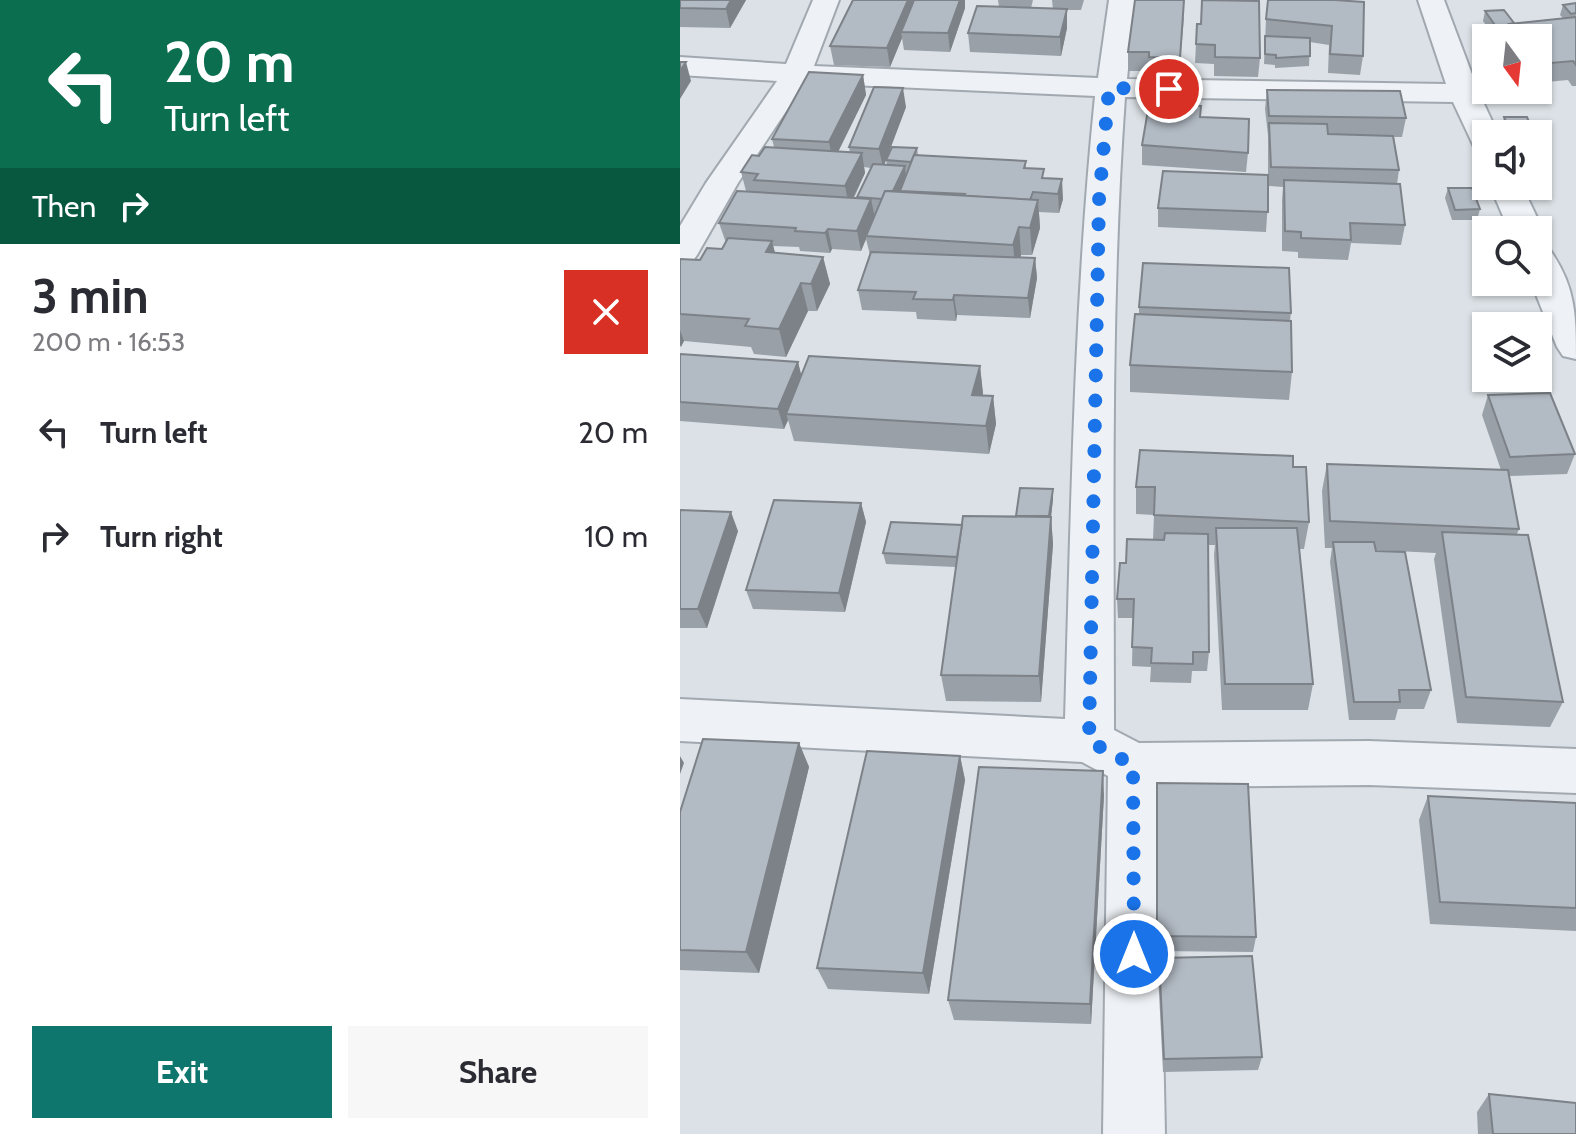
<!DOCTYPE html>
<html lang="en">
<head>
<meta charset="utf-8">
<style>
	:root { --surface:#fff; --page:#f7f7f7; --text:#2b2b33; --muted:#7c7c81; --accent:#0f766e }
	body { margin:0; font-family:Cabin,sans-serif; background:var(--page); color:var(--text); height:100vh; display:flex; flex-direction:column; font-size:30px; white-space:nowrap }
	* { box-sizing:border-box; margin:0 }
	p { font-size:26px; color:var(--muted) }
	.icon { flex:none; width:44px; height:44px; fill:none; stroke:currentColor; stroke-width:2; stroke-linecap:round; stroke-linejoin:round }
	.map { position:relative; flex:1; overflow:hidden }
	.side { display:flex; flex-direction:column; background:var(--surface); width:680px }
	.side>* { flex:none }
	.guide { background:#0b6e4f; color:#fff; overflow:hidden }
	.needle { width:52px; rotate:165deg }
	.controls { position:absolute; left:792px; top:24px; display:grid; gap:16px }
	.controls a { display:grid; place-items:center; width:80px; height:80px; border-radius:0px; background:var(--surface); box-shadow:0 2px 6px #0004; font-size:40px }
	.pin { position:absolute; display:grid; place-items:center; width:68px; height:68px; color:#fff; margin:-34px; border:4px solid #fff; border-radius:50%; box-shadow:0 2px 8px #0007 }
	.me { position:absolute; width:88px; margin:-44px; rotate:0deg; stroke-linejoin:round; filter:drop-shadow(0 0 6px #0008) }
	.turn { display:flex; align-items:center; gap:28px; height:168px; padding:0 32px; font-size:36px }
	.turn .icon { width:104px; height:104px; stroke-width:2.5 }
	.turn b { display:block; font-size:56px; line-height:68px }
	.then { display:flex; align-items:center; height:76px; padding:0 32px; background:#0003; gap:16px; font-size:30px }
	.round { display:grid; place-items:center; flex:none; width:84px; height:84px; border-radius:0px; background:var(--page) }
	.summary { display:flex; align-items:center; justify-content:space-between; height:136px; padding:0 32px }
	h1 { font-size:48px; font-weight:700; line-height:60px }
	.button { display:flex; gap:16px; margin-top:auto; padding:16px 32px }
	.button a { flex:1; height:92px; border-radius:0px; background:var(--accent); color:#fff; font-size:32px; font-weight:700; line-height:92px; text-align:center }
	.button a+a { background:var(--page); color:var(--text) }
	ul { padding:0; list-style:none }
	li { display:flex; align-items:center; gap:24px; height:104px; padding:0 32px }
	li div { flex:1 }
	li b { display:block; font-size:30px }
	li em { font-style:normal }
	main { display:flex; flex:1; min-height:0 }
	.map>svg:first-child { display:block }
</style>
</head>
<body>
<main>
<section class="side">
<div class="guide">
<div class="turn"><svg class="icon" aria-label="left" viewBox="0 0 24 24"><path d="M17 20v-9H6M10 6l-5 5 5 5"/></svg><div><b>20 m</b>Turn left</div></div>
<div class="then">Then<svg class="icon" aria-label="right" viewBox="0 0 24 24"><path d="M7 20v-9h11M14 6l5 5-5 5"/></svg></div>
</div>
<div class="summary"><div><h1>3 min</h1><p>200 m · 16:53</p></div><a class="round" style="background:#d93025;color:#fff"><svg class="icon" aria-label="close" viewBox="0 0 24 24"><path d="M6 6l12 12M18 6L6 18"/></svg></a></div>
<ul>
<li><svg class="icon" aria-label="left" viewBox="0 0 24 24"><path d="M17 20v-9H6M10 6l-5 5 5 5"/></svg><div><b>Turn left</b></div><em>20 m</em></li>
<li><svg class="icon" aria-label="right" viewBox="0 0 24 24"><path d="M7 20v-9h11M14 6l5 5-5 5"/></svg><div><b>Turn right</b></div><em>10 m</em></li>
</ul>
<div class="button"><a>Exit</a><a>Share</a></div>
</section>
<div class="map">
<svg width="896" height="1134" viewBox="0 0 896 1134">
	<rect width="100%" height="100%" fill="#dbe1e6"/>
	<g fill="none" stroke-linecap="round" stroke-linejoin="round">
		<defs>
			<g id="minor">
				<path d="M133 0H159L134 66 418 78 429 0H455L447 79 766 84 738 0H764L799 93 818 134H806V151L795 149 773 102 445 97C430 308 434 518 434 730L459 743 689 741 896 749V793L689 785 478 787 485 1134H423L428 776 402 762 0 741V699L385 719C391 511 394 303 415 96L125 83 58 183 17 255 12 262 0 265V226L26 183 97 81 0 75V57L106 64Z"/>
				<polygon points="810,186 842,186 863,230 858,237 858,230 829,230"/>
				<path d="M858 247 870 250C896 287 896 316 896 359L883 356 877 347 851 282H858Z"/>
			</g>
		</defs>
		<use href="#minor" stroke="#a1a8b0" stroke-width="4"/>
		<use href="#minor" fill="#eef1f5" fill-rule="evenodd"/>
	</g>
	<g fill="#99a0a8" fill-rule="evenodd">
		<polygon points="0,0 66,0 50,28 0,27"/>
		<polygon points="173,0 285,0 285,8 270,52 224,50 222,38 210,67 154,65 150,46"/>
		<polygon points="318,0 353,0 351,8 373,9 372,0 404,0 401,10 387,10 387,28 381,56 290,52 288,33 319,7"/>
		<polygon points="655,0 683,56 680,75 648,73 649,45 630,42 629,66 595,68 595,65 584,64 586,19"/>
		<polygon points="896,3 896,86 892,86 888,80 866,82 858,72 858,38 815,38 803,21 805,11 834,23 883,18 880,15 883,5"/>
		<polygon points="504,17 499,77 468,76 468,71 448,71 448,52"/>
		<polygon points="517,24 521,24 580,58 578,77 534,76 534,64 515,63"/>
		<path d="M183 75 186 95 158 152 170 153 169 147 226 107 204 165H207L206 160 237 148 238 155 346 161V169L365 178 383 199 379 213 359 212 360 228 352 255H341L340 257 355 258 357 278 350 318 277 315 276 321 237 319 236 312 182 310 178 290 190 255 186 239 181 251 152 249 150 253 120 251 119 247 93 246 95 253 143 257 150 284 137 311H128L106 357 74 354 71 347 4 341 0 347V259L20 260 42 249 46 243 39 223 66 191 61 172 79 156 94 147 92 139ZM184 167 191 168 177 198H174L185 173Z"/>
		<polygon points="587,90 726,118 722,137 714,137 719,170 717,184 725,225 721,245 671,243 668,260 618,258 618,252 602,251 602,200 603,187 589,186 586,232 478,227 478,208 588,175 588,135 585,109"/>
		<polygon points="520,117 568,153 566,172 462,165 462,145"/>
		<polygon points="824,117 854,134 824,134 822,127"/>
		<polygon points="768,188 800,209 797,220 772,220 765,198"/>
		<polygon points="459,307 611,313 610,321 612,372 609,400 450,392 450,365 459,314"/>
		<polygon points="0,354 118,362 121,375 300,366 303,396 313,396 316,424 309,454 114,441 108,420 104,429 0,421"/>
		<polygon points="808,395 895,454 887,474 829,476 839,529 837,534 883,702 870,727 777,723 754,559 756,553 696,550 751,690 744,709 718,709 715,720 669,720 650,562 652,548 645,548 642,491 647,464 821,470 802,415"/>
		<polygon points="613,467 629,522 624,549 619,549 633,684 628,710 542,710 534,555 535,545 528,545 529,652 527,671 512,671 511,683 470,682 471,667 452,666 453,618 438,618 437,599 446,563 473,540 474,515 456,514 456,487"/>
		<polygon points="373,489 373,499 371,517 373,544 361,702 266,701 261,675 276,567 206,564 203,553 282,525 336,516"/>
		<polygon points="181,503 186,522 165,612 73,609 66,590"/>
		<polygon points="0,510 58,531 27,628 0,628"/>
		<polygon points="119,743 129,767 79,973 0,970 0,812"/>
		<polygon points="280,756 285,780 249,994 148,989 137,968"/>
		<polygon points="477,783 576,937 573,952 476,951"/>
		<polygon points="424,795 411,1024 274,1020 268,1000"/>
		<polygon points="748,796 896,803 896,931 750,924 739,820"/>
		<polygon points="479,958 582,1057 578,1070 483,1072 478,973"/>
		<polygon points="809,1094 896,1134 798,1134 797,1112"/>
	</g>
	<g fill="#7d8288">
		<polygon points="51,0 66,0 50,28 46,9"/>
		<polygon points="228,0 234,0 221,32 222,38 210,67 207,48"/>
		<polygon points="280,0 285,0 285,8 270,52 268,33"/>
		<polygon points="387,9 387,28 381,56 380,37"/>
		<polygon points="6,62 11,81 0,99 0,71"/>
		<polygon points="183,75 186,95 153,162 149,142"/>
		<polygon points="223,88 226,107 203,168 199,149"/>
		<polygon points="182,153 185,173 169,206 165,186"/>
		<polygon points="225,166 226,177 211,210 209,199"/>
		<polygon points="382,179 383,199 379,213 378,194"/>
		<polygon points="191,199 195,218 186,236 186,239 181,251 177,231"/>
		<polygon points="358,200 360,228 352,255 350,228"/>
		<polygon points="339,227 341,255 336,273 333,245"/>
		<polygon points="148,229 152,249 150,253 145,233"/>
		<polygon points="92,241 99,269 86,252"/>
		<polygon points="143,257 150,284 137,311 131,284"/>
		<polygon points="355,258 357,278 350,318 348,298"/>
		<polygon points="121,283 128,311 106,357 99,329"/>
		<polygon points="274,295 277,315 276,321 273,300"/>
		<polygon points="0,330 4,341 1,347 0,345"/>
		<polygon points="118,362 123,382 106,414 108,420 104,429 98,409"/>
		<polygon points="300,366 303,393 296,423 292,395"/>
		<polygon points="313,396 316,424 309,454 306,426"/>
		<polygon points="373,489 373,499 369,535 368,525"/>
		<polygon points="181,503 186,522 165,612 159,593"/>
		<polygon points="51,512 58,531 27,628 18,609"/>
		<polygon points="371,517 373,544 361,702 359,676"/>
		<polygon points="119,743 129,767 79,973 66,952"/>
		<polygon points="0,756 4,763 0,774"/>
		<polygon points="280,756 285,780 249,994 243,973"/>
		<polygon points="423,771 424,795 411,1024 410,1004"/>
	</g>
	<g fill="#b2bac3" stroke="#7d8288" stroke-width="2">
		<polygon points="0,0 51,0 46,9 0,8"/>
		<polygon points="173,0 228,0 207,48 150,46"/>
		<polygon points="234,0 280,0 268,33 221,32"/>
		<polygon points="455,0 504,0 500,58 469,57 469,52 448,52"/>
		<polygon points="522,0 579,1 580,58 535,57 535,45 516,44 517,24 521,24"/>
		<polygon points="588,0 655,0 684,2 683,56 650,54 652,26 586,19"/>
		<polygon points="896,3 896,13 891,14 883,5"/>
		<polygon points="297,6 387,9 380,37 288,33"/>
		<polygon points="824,10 834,23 829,24 828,27 817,28 805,11"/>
		<polygon points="896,17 896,65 893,61 871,63 862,51 858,52 858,38 840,38 829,24"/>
		<polygon points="585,36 630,38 630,56 596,58 596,55 585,54"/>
		<polygon points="0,62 6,62 0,71"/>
		<polygon points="129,72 183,75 149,142 92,139"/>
		<polygon points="194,87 223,88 199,149 169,147"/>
		<polygon points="587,90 720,91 726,118 589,116"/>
		<polygon points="469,104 521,106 520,117 569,119 568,153 462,145"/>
		<polygon points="824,117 847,117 854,134 831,134"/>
		<polygon points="589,123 647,124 648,134 713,136 719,170 591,167"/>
		<polygon points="85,147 182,153 165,186 74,180 78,174 61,172 72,155 79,156"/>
		<polygon points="212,147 237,148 231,162 206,160"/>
		<polygon points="234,155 346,161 344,168 364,169 362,178 382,179 378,194 353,192 350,200 284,196 285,194 220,191"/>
		<polygon points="193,164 225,166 213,191 205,191 202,199 177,197"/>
		<polygon points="483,171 588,175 588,212 478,208"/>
		<polygon points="604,180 720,184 725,225 670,223 671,240 621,238 621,232 605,231"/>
		<polygon points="768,188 792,188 800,209 775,210"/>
		<polygon points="57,191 191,199 177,231 148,229 145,233 115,231 116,228 39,223"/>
		<polygon points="205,191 358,200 350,228 339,227 333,245 186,236"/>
		<polygon points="48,238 92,241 86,252 143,257 131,284 121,283 99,329 65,326 69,319 0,314 0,259 20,260 27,248 42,249"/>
		<polygon points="191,252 355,258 348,298 274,295 273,300 233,299 236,292 178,290"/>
		<polygon points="463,263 609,268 611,313 459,307"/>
		<polygon points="455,314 611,321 612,372 450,365"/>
		<polygon points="0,354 118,362 98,409 0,402"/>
		<polygon points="129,356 300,366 292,395 313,396 306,426 106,414"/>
		<polygon points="870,393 895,454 830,457 808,395"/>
		<polygon points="460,450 613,456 613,467 626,467 629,522 474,515 475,487 456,487"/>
		<polygon points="647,464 828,470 839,529 650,521"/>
		<polygon points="340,488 373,489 369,516 336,516"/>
		<polygon points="94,500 181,503 159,593 66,590"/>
		<polygon points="0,510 51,512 18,609 0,609"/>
		<polygon points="283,516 371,517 359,676 261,675"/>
		<polygon points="211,522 282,525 277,557 203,553"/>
		<polygon points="536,528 617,528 633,684 545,684"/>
		<polygon points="762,532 848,535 883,702 786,697"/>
		<polygon points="485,533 528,534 529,652 513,652 513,664 471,663 472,648 452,647 454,599 437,599 440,563 446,563 447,539 484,540"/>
		<polygon points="653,542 694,542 696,551 725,552 751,690 719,690 720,702 674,702"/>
		<polygon points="23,739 119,743 66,952 0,950 0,812"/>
		<polygon points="187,751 280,756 243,973 137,968"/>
		<polygon points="299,767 423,771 410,1004 268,1000"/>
		<polygon points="477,783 568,784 576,937 477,936"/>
		<polygon points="748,796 896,803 896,908 760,902"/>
		<polygon points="572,956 582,1057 484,1059 479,958"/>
		<polygon points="809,1094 896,1103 896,1134 813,1134"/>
	</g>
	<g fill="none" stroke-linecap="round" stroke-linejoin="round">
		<polyline stroke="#1a73e8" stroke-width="14" stroke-dasharray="0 25.2" points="454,954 453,765 409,741 419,200 429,88 489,89"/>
	</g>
</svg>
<div class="controls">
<a><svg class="needle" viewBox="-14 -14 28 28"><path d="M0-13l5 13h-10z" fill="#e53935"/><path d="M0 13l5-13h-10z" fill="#7c7c81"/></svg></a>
<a><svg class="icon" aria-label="sound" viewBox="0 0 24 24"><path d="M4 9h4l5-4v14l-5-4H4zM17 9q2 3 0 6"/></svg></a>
<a><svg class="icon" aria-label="search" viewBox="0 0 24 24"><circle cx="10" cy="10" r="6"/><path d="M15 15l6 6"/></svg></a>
<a><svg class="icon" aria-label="layers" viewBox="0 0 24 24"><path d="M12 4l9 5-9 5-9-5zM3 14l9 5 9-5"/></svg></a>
</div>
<div class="pin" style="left:489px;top:89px;background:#d93025"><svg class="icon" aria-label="arrive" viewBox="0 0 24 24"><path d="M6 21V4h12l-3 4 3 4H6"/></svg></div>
<svg class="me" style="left:454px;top:954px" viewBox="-20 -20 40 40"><circle r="17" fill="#1a73e8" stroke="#fff" stroke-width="3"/><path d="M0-11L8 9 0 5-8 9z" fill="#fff"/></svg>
</div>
</main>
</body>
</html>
